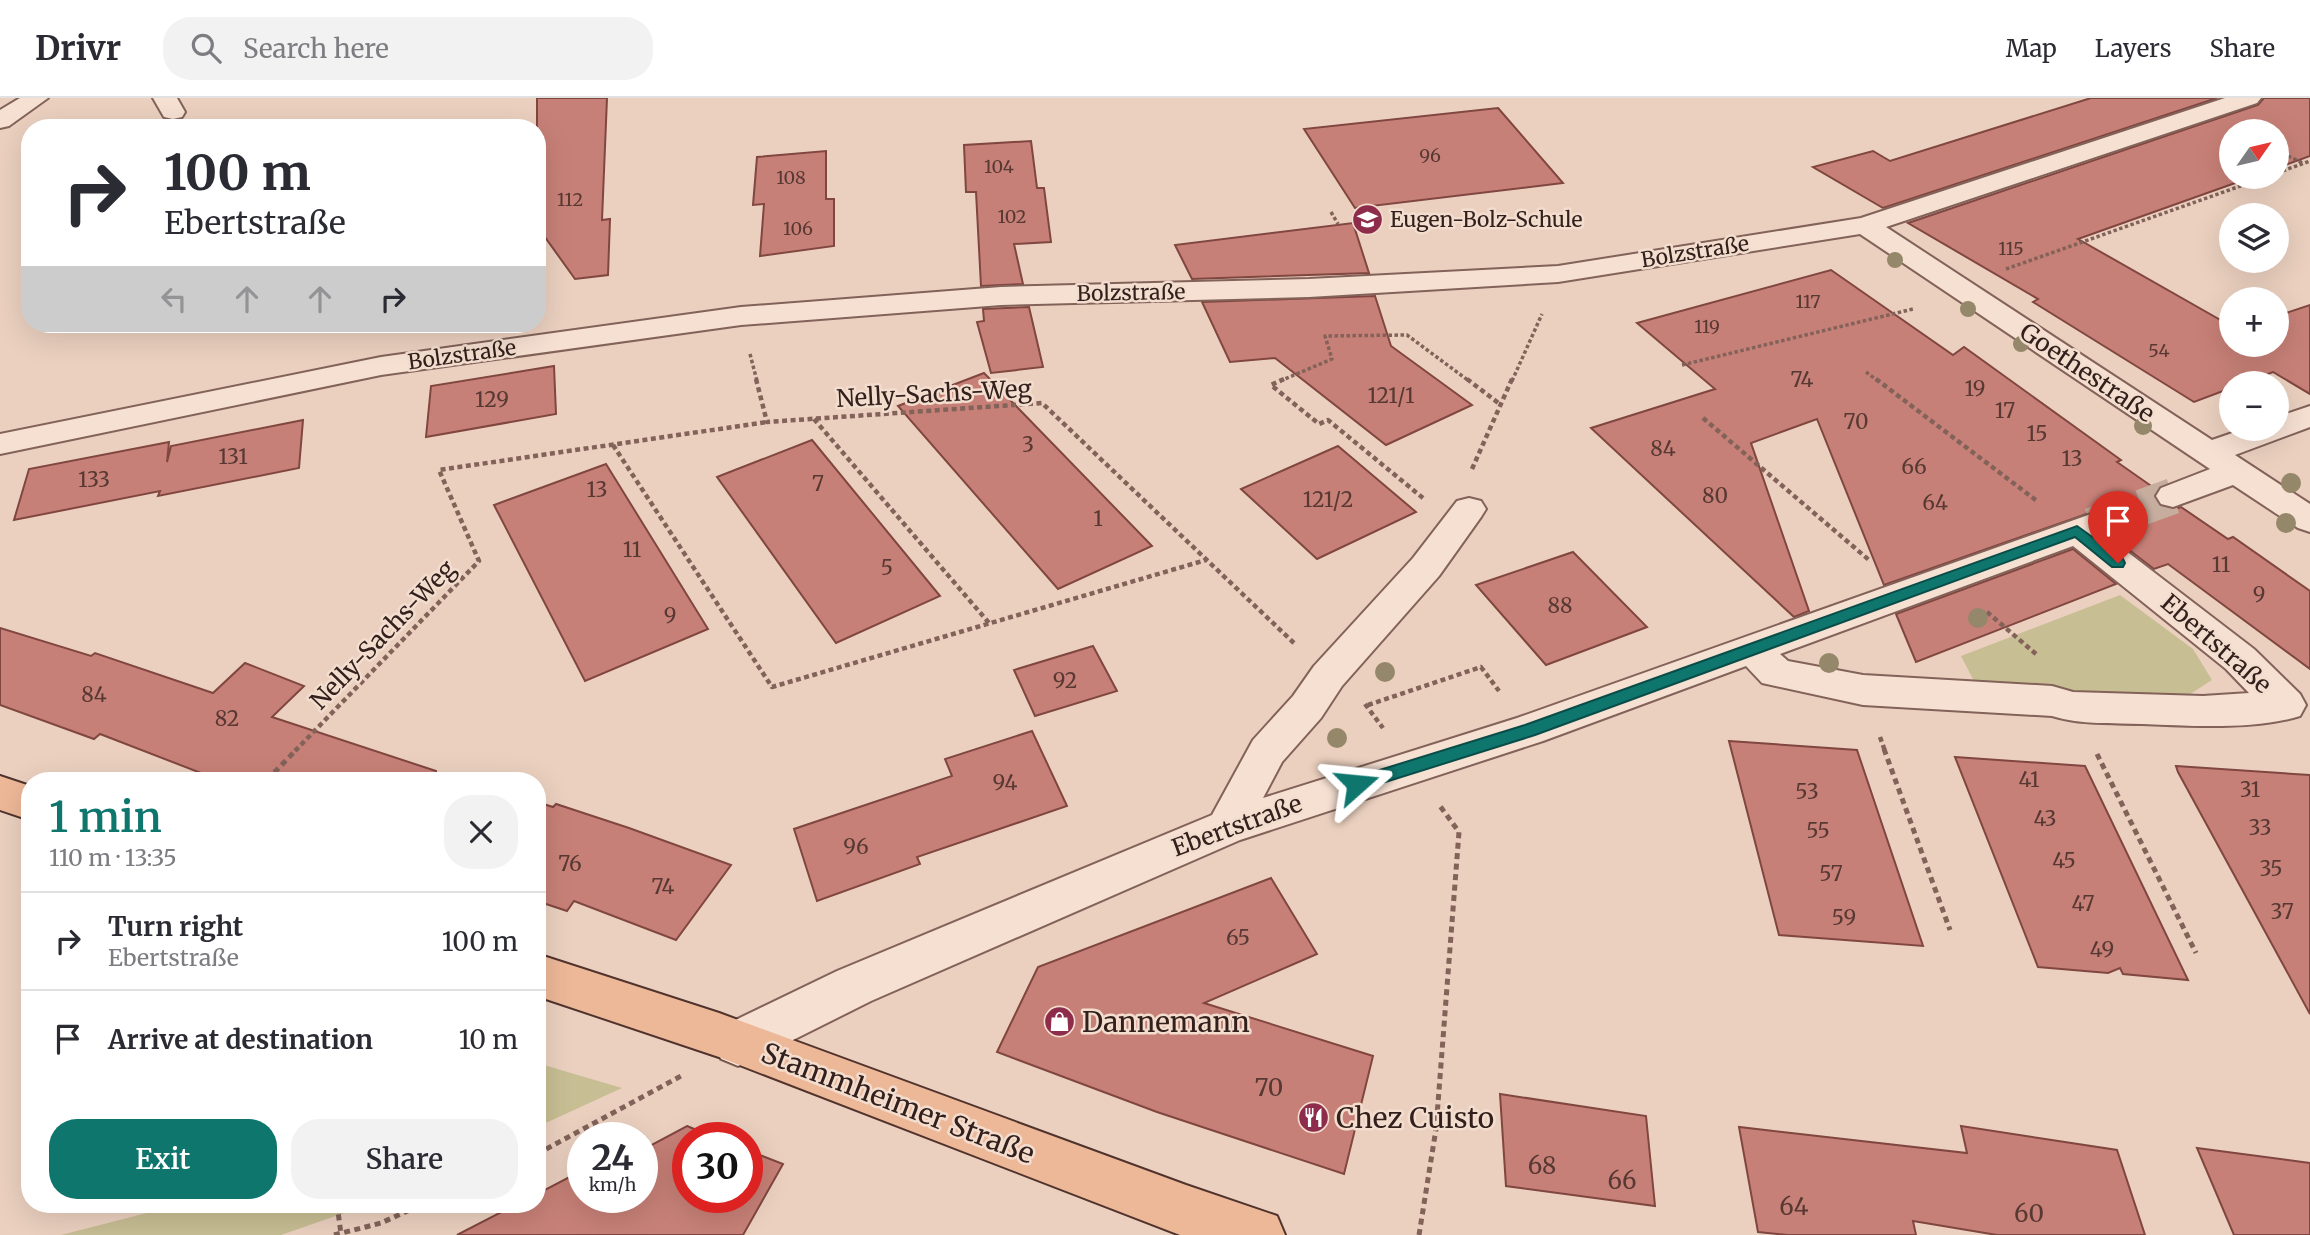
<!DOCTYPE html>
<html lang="en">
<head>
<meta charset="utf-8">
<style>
	:root { --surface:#fff; --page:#f2f2f3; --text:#2b2b33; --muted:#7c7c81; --line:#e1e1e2; --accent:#0f766e }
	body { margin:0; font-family:Merriweather,serif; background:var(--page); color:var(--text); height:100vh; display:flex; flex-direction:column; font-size:26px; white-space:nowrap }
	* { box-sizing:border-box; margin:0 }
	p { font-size:23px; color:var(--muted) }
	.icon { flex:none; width:38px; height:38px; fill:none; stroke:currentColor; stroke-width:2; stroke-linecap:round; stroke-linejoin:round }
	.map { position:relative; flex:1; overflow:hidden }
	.details { position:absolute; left:21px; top:674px; width:525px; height:441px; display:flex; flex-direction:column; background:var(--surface); border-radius:28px; box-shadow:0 7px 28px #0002 }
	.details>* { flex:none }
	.banner { position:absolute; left:21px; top:21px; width:525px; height:214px; border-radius:28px; box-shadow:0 7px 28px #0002; background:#fff; color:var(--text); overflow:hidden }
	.needle { width:46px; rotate:56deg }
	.controls { position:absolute; left:2219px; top:21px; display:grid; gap:14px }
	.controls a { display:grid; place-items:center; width:70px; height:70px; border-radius:50%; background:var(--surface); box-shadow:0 7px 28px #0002; font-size:35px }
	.speed { position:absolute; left:567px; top:1024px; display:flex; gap:14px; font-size:35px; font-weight:700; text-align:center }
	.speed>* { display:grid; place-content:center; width:91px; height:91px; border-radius:50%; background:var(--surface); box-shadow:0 7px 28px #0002; line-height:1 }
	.speed small { font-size:18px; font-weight:400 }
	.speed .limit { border:10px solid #d22; background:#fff; color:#111 }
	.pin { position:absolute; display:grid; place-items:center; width:60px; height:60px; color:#fff; margin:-72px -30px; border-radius:50% 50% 50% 0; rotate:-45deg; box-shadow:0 0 7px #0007 }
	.pin .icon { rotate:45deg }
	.me { position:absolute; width:77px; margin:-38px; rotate:72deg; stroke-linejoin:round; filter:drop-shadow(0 0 5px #0008) }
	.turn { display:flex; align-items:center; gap:24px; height:147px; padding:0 28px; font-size:32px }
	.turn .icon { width:91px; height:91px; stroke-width:2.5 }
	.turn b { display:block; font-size:49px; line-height:60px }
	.lanes { display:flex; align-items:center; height:66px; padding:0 28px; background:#0003; justify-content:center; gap:35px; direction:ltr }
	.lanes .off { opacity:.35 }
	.round { display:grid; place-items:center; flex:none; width:74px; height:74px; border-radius:28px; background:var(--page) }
	.summary { display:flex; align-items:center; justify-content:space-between; height:119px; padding:0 28px }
	h1 { font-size:42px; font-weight:600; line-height:52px; color:var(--accent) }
	.cta { display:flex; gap:14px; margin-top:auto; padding:14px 28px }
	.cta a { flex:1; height:80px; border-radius:28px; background:var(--accent); color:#fff; font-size:28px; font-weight:600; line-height:80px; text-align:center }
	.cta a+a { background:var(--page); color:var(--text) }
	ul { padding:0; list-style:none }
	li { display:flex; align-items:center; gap:21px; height:98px; padding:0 28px; border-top:2px solid var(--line) }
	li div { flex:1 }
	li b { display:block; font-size:26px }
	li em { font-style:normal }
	header { display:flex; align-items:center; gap:42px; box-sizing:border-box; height:98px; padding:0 35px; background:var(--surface); border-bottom:2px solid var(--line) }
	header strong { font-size:33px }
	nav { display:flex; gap:38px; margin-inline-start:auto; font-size:24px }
	.search { width:490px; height:63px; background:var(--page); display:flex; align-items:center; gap:18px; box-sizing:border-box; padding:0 24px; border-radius:28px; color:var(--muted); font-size:26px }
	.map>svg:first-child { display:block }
</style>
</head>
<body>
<header>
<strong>Drivr</strong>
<div class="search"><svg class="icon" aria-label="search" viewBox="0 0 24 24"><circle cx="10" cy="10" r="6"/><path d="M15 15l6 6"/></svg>Search here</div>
<nav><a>Map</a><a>Layers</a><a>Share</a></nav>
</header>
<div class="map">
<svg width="2310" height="1137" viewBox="0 0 2310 1137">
	<rect width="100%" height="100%" fill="#ebd0bf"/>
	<g fill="#c8be94">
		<polygon points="2120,497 2193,551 2212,582 2184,600 1976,587 1961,558"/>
		<polygon points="537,965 622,990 537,1029"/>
		<polygon points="182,1106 370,1106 281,1137 61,1137"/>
	</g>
	<g fill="#c78077" stroke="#804640" stroke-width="2">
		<polygon points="537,0 607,0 602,122 610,121 608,177 575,181 537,128"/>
		<polygon points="2091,0 2217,0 1883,110 1813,69 1873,53 1890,63"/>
		<polygon points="2264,0 2310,0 2310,58 2277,70 2277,33 2231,33 2231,79 2252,79 2078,141 2231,228 2231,247 2277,247 2277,218 2310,207 2310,296 2273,274 2244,285 2231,285 2231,290 2194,304 2033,204 2038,201 1908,125 2258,7"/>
		<polygon points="1498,10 1563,85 1355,110 1304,31"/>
		<polygon points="1031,43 1037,90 1044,90 1051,144 1014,146 1023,186 981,188 976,94 966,94 964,47"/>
		<polygon points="826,53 826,101 834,101 834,148 760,158 764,106 753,107 757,59"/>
		<polygon points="1353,125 1369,175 1192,181 1175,147"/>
		<polygon points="1831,172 1953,257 1964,249 2121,362 2117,364 2157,392 2154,399 2160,409 2172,412 2181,409 2228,441 2233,439 2310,493 2310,571 2168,466 2154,471 2107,435 2110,427 2105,419 2092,414 1884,487 1817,321 1751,345 1809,513 1794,519 1591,330 1715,291 1637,225"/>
		<polygon points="1375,198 1391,248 1472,307 1386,347 1275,260 1230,264 1202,204"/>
		<polygon points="1029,209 1043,269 991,275 977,224 984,223 983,211"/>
		<polygon points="554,268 556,316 426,339 431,288"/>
		<polygon points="984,275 1152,448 1058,491 898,308"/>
		<polygon points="303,322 299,370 158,398 160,393 14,422 29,371 169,344 167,364 171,348"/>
		<polygon points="812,342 940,498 836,545 717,379"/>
		<polygon points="1338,348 1416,414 1317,461 1241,391"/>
		<polygon points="606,366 708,531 585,583 494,407"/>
		<polygon points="2073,451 2116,486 1916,564 1896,516"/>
		<polygon points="1573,454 1647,529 1546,567 1476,487"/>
		<polygon points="0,530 91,558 95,555 213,595 245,565 304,588 272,619 436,673 435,682 219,682 100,636 94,641 0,607"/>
		<polygon points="1093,548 1117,593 1035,618 1014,572"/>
		<polygon points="1032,633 1067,708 917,759 920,766 817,803 794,731 952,678 945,661"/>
		<polygon points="1729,643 1857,652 1923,848 1779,837"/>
		<polygon points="1955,659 2085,668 2188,882 2123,876 2120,870 2108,875 2038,869"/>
		<polygon points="2176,668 2310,677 2310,916 2178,674"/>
		<polygon points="537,704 553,709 556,706 629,730 731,767 676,842 574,803 567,813 537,803"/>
		<polygon points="1271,780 1317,856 1204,905 1373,958 1344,1076 1157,1014 997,954 1038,869"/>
		<polygon points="1500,996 1646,1018 1655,1108 1506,1088"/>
		<polygon points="687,1028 716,1040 688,1040 688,1099 747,1099 747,1052 783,1066 743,1137 457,1137 517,1106 537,1106 537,1096 583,1072 583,1099 642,1099 642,1052"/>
		<polygon points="1961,1028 2117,1052 2145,1137 1997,1137 1913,1123 1916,1137 1787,1137 1758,1134 1739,1029 1967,1055"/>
		<polygon points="2197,1050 2310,1065 2310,1137 2234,1137"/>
	</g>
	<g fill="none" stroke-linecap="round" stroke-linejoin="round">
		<polyline stroke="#c6ad9e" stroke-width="36" stroke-dasharray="36 18" stroke-linecap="butt" points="2091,428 2173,398"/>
		<defs>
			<g id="minor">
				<polygon points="20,0 48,0 9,28 0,30 0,12"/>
				<polygon points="153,0 177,0 185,14 182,19 173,21 164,19"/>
				<polygon points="2225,0 2261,0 2257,5 1886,129 2212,342 2244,331 2277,331 2277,319 2310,308 2310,329 2235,357 2310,406 2310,434 2298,430 2233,387 2173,409 2161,406 2156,398 2161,390 2210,371 1860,136 1558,184 1309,199 1001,207 741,227 381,277 0,356 0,336 381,259 741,209 1001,189 1309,181 1558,168 1861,120"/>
				<path d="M1469 400 1481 403 1486 411 1481 419 1439 478 1342 588 1321 620 1282 664 1263 700 1517 620 2091 416 2103 420 2108 428 2104 436 2254 551 2300 596 2306 607 2300 618C2254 632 2192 628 2143 626 2112 625 2082 627 2052 618L1863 607 1762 585 1746 568 1543 643 1240 742 871 903 755 961 738 968 721 961 714 945 721 929 837 873 1212 717 1253 642 1293 598 1314 568 1413 460 1457 403ZM2073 448 2226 571 2249 595 2203 598 2073 594 2052 588 1863 577 1788 563 1780 556Z"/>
			</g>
			<g id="major">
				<polygon points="0,678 30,688 30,722 0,712"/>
				<polygon points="537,856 719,915 1186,1087 1277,1118 1285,1137 1180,1137 719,959 537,898"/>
			</g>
		</defs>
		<use href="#minor" stroke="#826259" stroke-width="4"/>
		<use href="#major" stroke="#50332d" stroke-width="4"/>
		<g stroke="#826259" stroke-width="3.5" stroke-dasharray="3.5 2.5" stroke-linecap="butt">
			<polyline points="2277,53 2303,65"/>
			<polyline points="2277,75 2310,63"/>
			<polyline points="1331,114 1338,126"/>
			<polyline points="2006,171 2266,79"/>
			<polyline points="750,256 757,283"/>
			<polyline points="1682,267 1913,211"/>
			<polyline points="1866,274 1878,283"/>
			<polyline points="1280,283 1332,261 1325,238 1407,237 1469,283"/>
			<polyline points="1512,283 1542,216"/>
		</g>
		<g stroke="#826259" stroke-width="4.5" stroke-dasharray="5 3.5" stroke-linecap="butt">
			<polyline points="756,281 767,324 1042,305 1295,546"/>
			<polyline points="1284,281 1271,287 1319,326 1328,322 1423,400"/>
			<polyline points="1467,281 1501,307"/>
			<polyline points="1876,281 2037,403"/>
			<polyline points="1703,320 1869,462"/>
			<polyline points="814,321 989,525"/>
			<polyline points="613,347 772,589 1206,462"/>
			<polyline points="1472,371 1512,281"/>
			<polyline points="1987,514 2036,556"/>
			<polyline points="1365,606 1383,630"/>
			<polyline points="1368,607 1481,569 1499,593"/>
			<polyline points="1880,639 1885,653"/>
			<polyline points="295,653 479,463 439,372 767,324"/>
		</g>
		<g stroke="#826259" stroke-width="5" stroke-dasharray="6 4.5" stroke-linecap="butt">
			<polyline points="1884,651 1950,832"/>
			<polyline points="2097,656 2196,855"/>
			<polyline points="267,682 297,651"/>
			<polyline points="537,1056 681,978"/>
			<polyline points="337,1106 341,1136"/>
			<polyline points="334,1137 381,1125 423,1106"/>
			<polyline points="1419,1137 1436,1031 1459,734 1440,708"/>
		</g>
		<use href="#minor" fill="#f6e0d2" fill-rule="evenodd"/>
		<use href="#major" fill="#edb898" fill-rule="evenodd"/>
	</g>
	<g fill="#95876a">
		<circle cx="1895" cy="162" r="8"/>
		<circle cx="1968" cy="211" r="8"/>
		<circle cx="2021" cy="246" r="8"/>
		<circle cx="2143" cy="328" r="9"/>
		<circle cx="2291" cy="385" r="10"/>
		<circle cx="2286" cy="425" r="10"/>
		<circle cx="1978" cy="520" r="10"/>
		<circle cx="1829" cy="565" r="10"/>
		<circle cx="1385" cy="574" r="10"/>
		<circle cx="1337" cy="640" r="10"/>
	</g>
	<polygon fill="#0f766e" stroke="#0a4d48" stroke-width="2" points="2077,428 2123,461 2125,465 2123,469 2112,469 2075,439 1535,637 1357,693 1351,691 1349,686 1351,681 1357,679 1525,627"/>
	<defs>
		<symbol id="school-disc" viewBox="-11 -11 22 22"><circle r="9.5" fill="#8e2c4b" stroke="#f3ddce"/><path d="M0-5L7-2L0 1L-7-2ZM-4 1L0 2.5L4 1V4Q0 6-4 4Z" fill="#fff"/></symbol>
		<symbol id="shop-disc" viewBox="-11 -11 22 22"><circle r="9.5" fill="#8e2c4b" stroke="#f3ddce"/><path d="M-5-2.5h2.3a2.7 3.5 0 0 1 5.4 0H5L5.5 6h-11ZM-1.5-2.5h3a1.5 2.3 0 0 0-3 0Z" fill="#fff"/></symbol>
		<symbol id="restaurant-disc" viewBox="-11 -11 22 22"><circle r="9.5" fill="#8e2c4b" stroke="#f3ddce"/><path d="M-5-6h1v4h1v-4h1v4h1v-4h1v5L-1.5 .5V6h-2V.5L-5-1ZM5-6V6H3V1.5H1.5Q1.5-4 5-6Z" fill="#fff"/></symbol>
	</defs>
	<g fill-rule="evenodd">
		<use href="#school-disc" x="1350" y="104" width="35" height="35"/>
		<use href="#shop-disc" x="1042" y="906" width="35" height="35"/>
		<use href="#restaurant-disc" x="1296" y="1002" width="35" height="35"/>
	</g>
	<g text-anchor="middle" stroke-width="5" stroke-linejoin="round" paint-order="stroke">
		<g font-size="18" fill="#583833">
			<text x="1430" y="64">96</text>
			<text x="999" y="75">104</text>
			<text x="791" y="86">108</text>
			<text x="570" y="108">112</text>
			<text x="1012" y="125">102</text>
			<text x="798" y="137">106</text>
			<text x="2011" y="157">115</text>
			<text x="1808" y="210">117</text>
			<text x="1707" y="235">119</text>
			<text x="2159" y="259">54</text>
		</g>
		<g font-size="21" fill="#33201c" stroke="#f3ddce" text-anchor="start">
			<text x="1390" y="129">Eugen-Bolz-Schule</text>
		</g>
		<g font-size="21" fill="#33201c" stroke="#f3ddce">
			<text transform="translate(1695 154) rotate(-9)" y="7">Bolzstraße</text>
			<text transform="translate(1131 195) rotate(-1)" y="7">Bolzstraße</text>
			<text transform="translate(462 257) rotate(-8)" y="7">Bolzstraße</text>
		</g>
		<g font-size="21" fill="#583833">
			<text x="1802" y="289">74</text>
			<text x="1975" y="298">19</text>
			<text x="1391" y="305">121/1</text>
			<text x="492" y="309">129</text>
			<text x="2005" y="320">17</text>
			<text x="1856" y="331">70</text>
			<text x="2037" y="343">15</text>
			<text x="1028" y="354">3</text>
			<text x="1663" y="358">84</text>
			<text x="233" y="366">131</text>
			<text x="2072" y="368">13</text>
			<text x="1914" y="376">66</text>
			<text x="94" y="389">133</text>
			<text x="818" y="393">7</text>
			<text x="597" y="399">13</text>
			<text x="1715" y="405">80</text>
			<text x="1328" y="409">121/2</text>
			<text x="1935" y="412">64</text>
			<text x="1098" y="428">1</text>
			<text x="632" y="459">11</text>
			<text x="2221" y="474">11</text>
			<text x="887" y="477">5</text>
			<text x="2259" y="504">9</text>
			<text x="1560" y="515">88</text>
			<text x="670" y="525">9</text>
			<text x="1065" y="590">92</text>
			<text x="94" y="604">84</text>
			<text x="227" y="628">82</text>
			<text x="2029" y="689">41</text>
			<text x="1005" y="692">94</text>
			<text x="2250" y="699">31</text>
			<text x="1807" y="701">53</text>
			<text x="2045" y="728">43</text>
			<text x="2260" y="737">33</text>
			<text x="1818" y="740">55</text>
			<text x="856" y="756">96</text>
			<text x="2064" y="770">45</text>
			<text x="570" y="773">76</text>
			<text x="2271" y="778">35</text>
			<text x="1831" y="783">57</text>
			<text x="663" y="796">74</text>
			<text x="2083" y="813">47</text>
			<text x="2282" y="821">37</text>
			<text x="1844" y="827">59</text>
			<text x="1238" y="847">65</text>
			<text x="2102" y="859">49</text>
		</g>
		<g font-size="24" fill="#33201c" stroke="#f3ddce">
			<text transform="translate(2087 275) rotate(34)" y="8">Goethestraße</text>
			<text transform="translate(934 296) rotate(-3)" y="8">Nelly-Sachs-Weg</text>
			<text transform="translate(383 537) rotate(-46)" y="8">Nelly-Sachs-Weg</text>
			<text transform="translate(2216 546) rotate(41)" y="8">Ebertstraße</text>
			<text transform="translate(1237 728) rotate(-20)" y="8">Ebertstraße</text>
		</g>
		<g font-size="24" fill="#583833">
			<text x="1269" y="998">70</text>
			<text x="1542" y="1076">68</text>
			<text x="1622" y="1091">66</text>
			<text x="1794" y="1117">64</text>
			<text x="2029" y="1124">60</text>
		</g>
		<g font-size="28" fill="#33201c" stroke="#f3ddce" text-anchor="start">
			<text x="1082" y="934">Dannemann</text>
			<text x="1336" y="1030">Chez Cuisto</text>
		</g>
		<g font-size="28" fill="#33201c" stroke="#f3ddce">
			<text transform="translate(898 1005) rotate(21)" y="10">Stammheimer Straße</text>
		</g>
	</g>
</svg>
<div class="controls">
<a><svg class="needle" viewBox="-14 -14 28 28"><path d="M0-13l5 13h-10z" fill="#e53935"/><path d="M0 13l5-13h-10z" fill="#7c7c81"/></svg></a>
<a><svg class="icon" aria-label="layers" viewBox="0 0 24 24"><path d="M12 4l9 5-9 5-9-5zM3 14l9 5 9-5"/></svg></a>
<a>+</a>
<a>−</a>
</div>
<div class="speed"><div>24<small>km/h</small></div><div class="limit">30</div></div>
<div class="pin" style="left:2118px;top:465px;background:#d93025"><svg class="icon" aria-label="arrive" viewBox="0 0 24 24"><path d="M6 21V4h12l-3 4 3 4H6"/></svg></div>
<svg class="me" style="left:1357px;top:686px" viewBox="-20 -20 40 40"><path d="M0-17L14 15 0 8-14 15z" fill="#0f766e" stroke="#fff" stroke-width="4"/></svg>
<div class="banner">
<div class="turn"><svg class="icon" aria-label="right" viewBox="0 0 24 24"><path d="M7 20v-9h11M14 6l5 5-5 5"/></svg><div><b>100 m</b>Ebertstraße</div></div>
<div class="lanes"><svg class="icon off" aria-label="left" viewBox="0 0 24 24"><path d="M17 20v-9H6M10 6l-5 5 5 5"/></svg><svg class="icon off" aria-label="ahead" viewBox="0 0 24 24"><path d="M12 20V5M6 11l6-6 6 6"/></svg><svg class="icon off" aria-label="ahead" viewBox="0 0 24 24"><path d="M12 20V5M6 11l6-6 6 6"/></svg><svg class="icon" aria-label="right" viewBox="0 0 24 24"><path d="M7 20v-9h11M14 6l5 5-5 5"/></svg></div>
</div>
<section class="details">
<div class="summary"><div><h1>1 min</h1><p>110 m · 13:35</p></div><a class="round"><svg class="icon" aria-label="close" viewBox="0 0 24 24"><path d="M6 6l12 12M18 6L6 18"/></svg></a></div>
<ul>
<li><svg class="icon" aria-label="right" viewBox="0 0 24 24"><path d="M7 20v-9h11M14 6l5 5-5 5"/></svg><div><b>Turn right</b><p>Ebertstraße</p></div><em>100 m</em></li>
<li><svg class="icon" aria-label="arrive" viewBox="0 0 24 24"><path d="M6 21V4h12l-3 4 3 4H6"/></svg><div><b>Arrive at destination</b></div><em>10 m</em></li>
</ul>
<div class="cta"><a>Exit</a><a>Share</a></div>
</section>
</div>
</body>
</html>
